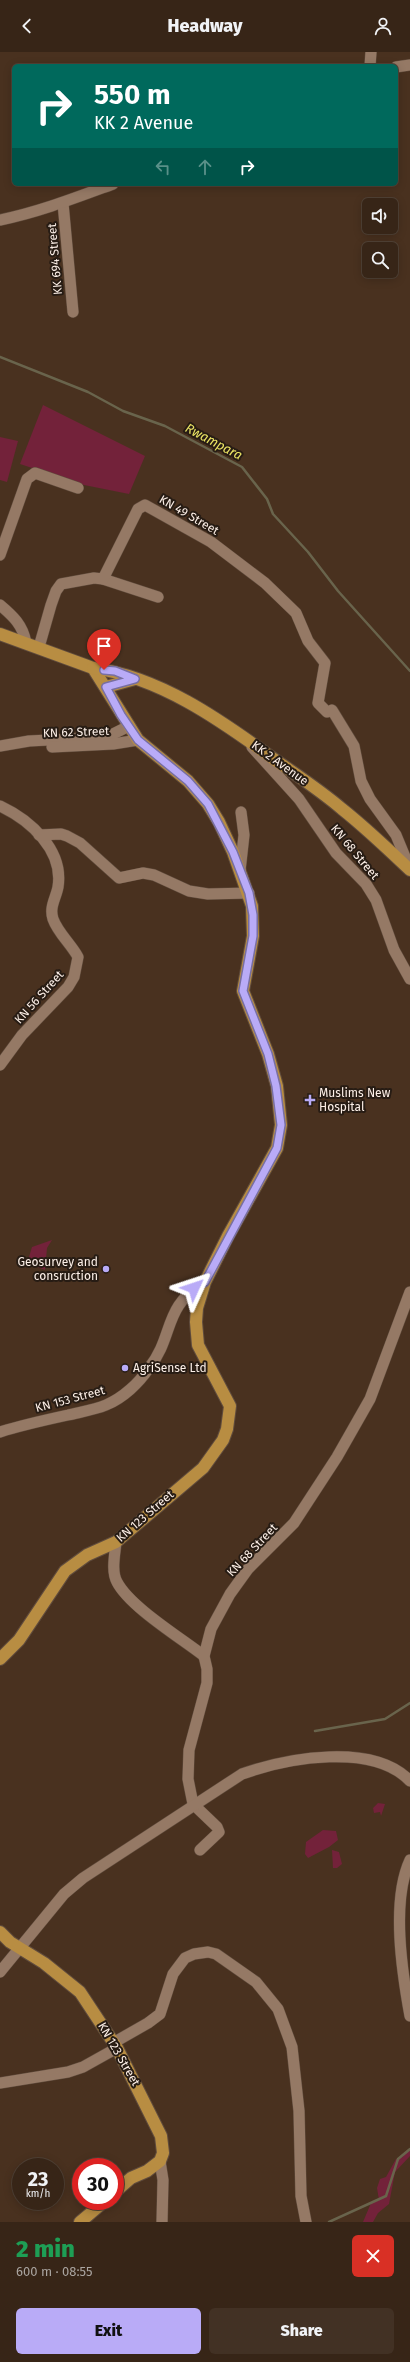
<!DOCTYPE html>
<html lang="en">
<head>
<meta charset="utf-8">
<style>
	:root { --surface:#372517; --page:#423124; --text:#f1f3f6; --muted:#aaa5a1; --line:#514236; --accent:#b9abf7 }
	body { margin:0; font-family:"Fira Sans",sans-serif; background:var(--page); color:var(--text); height:100vh; display:flex; flex-direction:column; font-size:15px; white-space:nowrap }
	* { box-sizing:border-box; margin:0 }
	p { font-size:13px; color:var(--muted) }
	.icon { flex:none; width:22px; height:22px; fill:none; stroke:currentColor; stroke-width:2; stroke-linecap:round; stroke-linejoin:round }
	.map { position:relative; height:2170px; overflow:hidden }
	.sheet { display:flex; flex-direction:column; background:var(--surface); flex:1 }
	.sheet>* { flex:none }
	.guide { position:absolute; left:12px; top:12px; width:386px; height:122px; border-radius:6px; box-shadow:0 2px 10px #0003,0 0 0 1px var(--line); background:#00695c; color:#fff; overflow:hidden }
	.controls { position:absolute; left:362px; top:146px; display:grid; gap:8px }
	.controls a { display:grid; place-items:center; width:36px; height:36px; border-radius:6px; background:var(--surface); box-shadow:0 2px 10px #0003,0 0 0 1px var(--line); font-size:20px }
	.speed { position:absolute; left:12px; top:2106px; display:flex; gap:8px; font-size:20px; font-weight:700; text-align:center }
	.speed>* { display:grid; place-content:center; width:52px; height:52px; border-radius:50%; background:var(--surface); box-shadow:0 2px 10px #0003,0 0 0 1px var(--line); line-height:1 }
	.speed small { font-size:10px; font-weight:400 }
	.speed .limit { border:6px solid #d22; background:#fff; color:#111 }
	.pin { position:absolute; display:grid; place-items:center; width:34px; height:34px; color:#fff; margin:-41px -17px; border-radius:50% 50% 50% 0; rotate:-45deg; box-shadow:0 0 4px #0007 }
	.pin .icon { rotate:45deg }
	.me { position:absolute; width:44px; margin:-22px; rotate:48deg; stroke-linejoin:round; filter:drop-shadow(0 0 3px #0008) }
	.turn { display:flex; align-items:center; gap:14px; height:84px; padding:0 16px; font-size:18px }
	.turn .icon { width:52px; height:52px; stroke-width:2.5 }
	.turn b { display:block; font-size:28px; line-height:34px }
	.lanes { display:flex; align-items:center; height:38px; padding:0 16px; background:#0003; justify-content:center; gap:20px; direction:ltr }
	.lanes .off { opacity:.35 }
	.round { display:grid; place-items:center; flex:none; width:42px; height:42px; border-radius:6px; background:var(--page) }
	.headline { display:flex; align-items:center; justify-content:space-between; height:68px; padding:0 16px }
	h1 { font-size:24px; font-weight:800; line-height:30px; color:#1e9e55 }
	.cta { display:flex; gap:8px; margin-top:auto; padding:8px 16px }
	.cta a { flex:1; height:46px; border-radius:6px; background:var(--accent); color:#111; font-size:16px; font-weight:800; line-height:46px; text-align:center }
	.cta a+a { background:var(--page); color:var(--text) }
	header { display:flex; justify-content:space-between; align-items:center; height:52px; padding:0 16px; background:var(--surface); font-size:18px; font-weight:800 }
	.map>svg:first-child { display:block }
</style>
</head>
<body>
<header><svg class="icon" aria-label="back" viewBox="0 0 24 24"><path d="M15 5l-7 7 7 7"/></svg>Headway<svg class="icon" aria-label="person" viewBox="0 0 24 24"><circle cx="12" cy="8" r="4"/><path d="M4 21q1-7 8-7t8 7"/></svg></header>
<div class="map">
<svg width="410" height="2170" viewBox="0 0 410 2170">
	<rect width="100%" height="100%" fill="#49311f"/>
	<g fill="#73223a">
		<polygon points="43,353 145,404 129,442 84,433 20,412"/>
		<polygon points="0,385 18,389 7,430 0,428"/>
		<polygon points="52,1188 47,1196 45,1218 35,1214 29,1205 32,1195"/>
		<polygon points="378,1751 385,1752 381,1764 380,1760 374,1761 373,1756"/>
		<polygon points="323,1778 336,1779 338,1788 329,1795 308,1806 305,1802 306,1790"/>
		<polygon points="332,1798 339,1800 342,1812 337,1816 333,1816"/>
		<polygon points="410,2099 410,2104 395,2120 389,2152 378,2161 373,2170 363,2170 371,2151 379,2148 377,2136 380,2127 386,2125 396,2107 403,2105 404,2100"/>
	</g>
	<g fill="none" stroke-linecap="round" stroke-linejoin="round">
		<g stroke="#69644c" stroke-width="2.5">
			<polyline points="0,305 88,340 123,359 165,374 242,415 267,447 273,462 308,500 338,539 410,619"/>
			<polyline points="315,1679 385,1667 410,1651"/>
			<polyline points="329,2170 386,2144 398,2107 410,2097"/>
		</g>
		<defs>
			<g id="minor">
				<polyline points="370,14 371,0"/>
				<polyline points="396,15 410,13"/>
				<polyline points="63,151 73,260"/>
				<path d="M0 168C39 160 75 146 113 132"/>
				<polyline points="0,503 27,427 35,421 78,436"/>
				<polyline points="103,527 158,545"/>
				<path d="M0 553C13 564 23 573 26 591"/>
				<polyline points="39,595 51,553 56,539 61,532 94,526 103,527 138,457 145,453 211,490 265,531 296,561 308,589 325,611 318,651 327,660"/>
				<polyline points="332,658 354,694 361,729 370,747 396,783 410,817"/>
				<polyline points="0,694 29,689 107,685 129,674"/>
				<polyline points="52,695 113,692 138,688"/>
				<polyline points="252,695 299,747 336,801 366,832 376,848 394,898 410,927"/>
				<path d="M0 754C30 768 64 798 58 835 56 846 49 855 53 867 58 881 71 892 78 905L74 925 68 935 22 983 0 1013"/>
				<polyline points="39,783 61,782 67,784 80,791 119,826 143,821 154,823 189,839 208,842 249,841"/>
				<polyline points="240,819 244,783 241,760"/>
				<path d="M0 1380C22 1373 45 1368 68 1363 80 1360 94 1358 106 1353 123 1346 139 1331 149 1316 175 1283 162 1255 205 1230"/>
				<path d="M116 1490C115 1502 111 1519 117 1530 130 1555 181 1586 204 1604"/>
				<polyline points="200,1798 219,1780 217,1775 193,1752 188,1727 189,1698 207,1631 207,1617 204,1604 211,1577 230,1542 248,1517 294,1471 337,1405 370,1347 410,1240"/>
				<path d="M410 1808C391 1849 402 1920 410 1964"/>
				<path d="M0 1920 64 1842 83 1826 242 1722C287 1706 373 1690 410 1729"/>
				<polyline points="113,1991 148,1971 160,1962 173,1922 185,1906 194,1902 208,1900 216,1902 256,1930 278,1957 292,1995 299,2059 301,2144 306,2170"/>
				<polyline points="0,2031 68,2020 83,2015 117,1996"/>
				<polyline points="160,2109 163,2128 162,2170"/>
			</g>
			<g id="major">
				<polyline points="0,582 93,616 138,688 188,729 208,752 219,770 233,800 252,854 253,884 243,939 268,1002 277,1034 281,1073 277,1096 228,1184 205,1230 197,1256 196,1270 198,1293 230,1354 227,1377 223,1388 203,1416 116,1490 87,1503 65,1519 19,1588 0,1607"/>
				<path d="M93 616C159 625 219 667 271 705 295 722 320 738 342 757 366 776 388 797 410 818"/>
				<polyline points="106,635 135,627"/>
				<polyline points="0,1880 10,1890 44,1911 80,1940 117,1996 161,2084 163,2101 160,2109 147,2119 131,2126 115,2140"/>
				<polyline points="80,2170 105,2149"/>
			</g>
		</defs>
		<use href="#minor" stroke="#604c3d" stroke-width="12"/>
		<use href="#major" stroke="#604c3d" stroke-width="14"/>
		<use href="#minor" stroke="#957965" stroke-width="11"/>
		<use href="#major" stroke="#b88d42" stroke-width="12"/>
	</g>
	<g fill="none" stroke-linecap="round" stroke-linejoin="round">
		<defs>
			<polyline id="route" points="104,618 115,619 135,627 106,635 121,663 138,688 188,729 208,752 233,800 249,841 253,863 253,884 243,939 268,1002 276,1034 281,1073 277,1096 205,1230 194,1236"/>
		</defs>
		<use href="#route" stroke="#786fa1" stroke-width="10"/>
		<use href="#route" stroke="#b9abf7" stroke-width="7"/>
	</g>
	<g fill="#b9abf7" stroke="#271c14" stroke-width="1.5">
		<path d="M308 1042h4v4h4v4h-4v4h-4v-4h-4v-4h4z"/>
		<circle cx="106" cy="1217" r="4"/>
		<circle cx="125" cy="1316" r="4"/>
	</g>
	<g text-anchor="middle" stroke-width="4" stroke-linejoin="round" paint-order="stroke">
		<g font-size="12" fill="#fdf0e8" stroke="#271c14">
			<text transform="translate(55 207) rotate(-95)" y="4">KK 694 Street</text>
			<text transform="translate(189 463) rotate(30)" y="4">KN 49 Street</text>
			<text transform="translate(76 680) rotate(-2)" y="4">KN 62 Street</text>
			<text transform="translate(280 711) rotate(36)" y="4">KK 2 Avenue</text>
			<text transform="translate(355 800) rotate(50)" y="4">KN 68 Street</text>
			<text transform="translate(39 945) rotate(-48)" y="4">KN 56 Street</text>
			<text transform="translate(70 1347) rotate(-15)" y="4">KN 153 Street</text>
			<text transform="translate(145 1464) rotate(-41)" y="4">KN 123 Street</text>
			<text transform="translate(252 1498) rotate(-47)" y="4">KN 68 Street</text>
			<text transform="translate(119 2002) rotate(60)" y="4">KN 123 Street</text>
		</g>
		<g font-size="12" fill="#fdf0e8" stroke="#271c14" text-anchor="start">
			<text x="319" y="1045">Muslims New<tspan x="319" dy="14">Hospital</tspan></text>
			<text x="98" y="1214" text-anchor="end">Geosurvey and<tspan x="98" dy="14">consruction</tspan></text>
			<text x="133" y="1320">AgriSense Ltd</text>
		</g>
		<g font-size="13" font-style="italic" fill="#ebe464" stroke="#271c14">
			<text transform="translate(214 389) rotate(28)" y="5">Rwampara</text>
		</g>
	</g>
</svg>
<div class="controls">
<a><svg class="icon" aria-label="sound" viewBox="0 0 24 24"><path d="M4 9h4l5-4v14l-5-4H4zM17 9q2 3 0 6"/></svg></a>
<a><svg class="icon" aria-label="search" viewBox="0 0 24 24"><circle cx="10" cy="10" r="6"/><path d="M15 15l6 6"/></svg></a>
</div>
<div class="speed"><div>23<small>km/h</small></div><div class="limit">30</div></div>
<div class="pin" style="left:104px;top:618px;background:#d93025"><svg class="icon" aria-label="arrive" viewBox="0 0 24 24"><path d="M6 21V4h12l-3 4 3 4H6"/></svg></div>
<svg class="me" style="left:194px;top:1236px" viewBox="-20 -20 40 40"><path d="M0-17L14 15 0 8-14 15z" fill="#b9abf7" stroke="#fff" stroke-width="4"/></svg>
<div class="guide">
<div class="turn"><svg class="icon" aria-label="right" viewBox="0 0 24 24"><path d="M7 20v-9h11M14 6l5 5-5 5"/></svg><div><b>550 m</b>KK 2 Avenue</div></div>
<div class="lanes"><svg class="icon off" aria-label="left" viewBox="0 0 24 24"><path d="M17 20v-9H6M10 6l-5 5 5 5"/></svg><svg class="icon off" aria-label="ahead" viewBox="0 0 24 24"><path d="M12 20V5M6 11l6-6 6 6"/></svg><svg class="icon" aria-label="right" viewBox="0 0 24 24"><path d="M7 20v-9h11M14 6l5 5-5 5"/></svg></div>
</div>
</div>
<section class="sheet">
<div class="headline"><div><h1>2 min</h1><p>600 m · 08:55</p></div><a class="round" style="background:#d93025;color:#fff"><svg class="icon" aria-label="close" viewBox="0 0 24 24"><path d="M6 6l12 12M18 6L6 18"/></svg></a></div>
<div class="cta"><a>Exit</a><a>Share</a></div>
</section>
</body>
</html>
